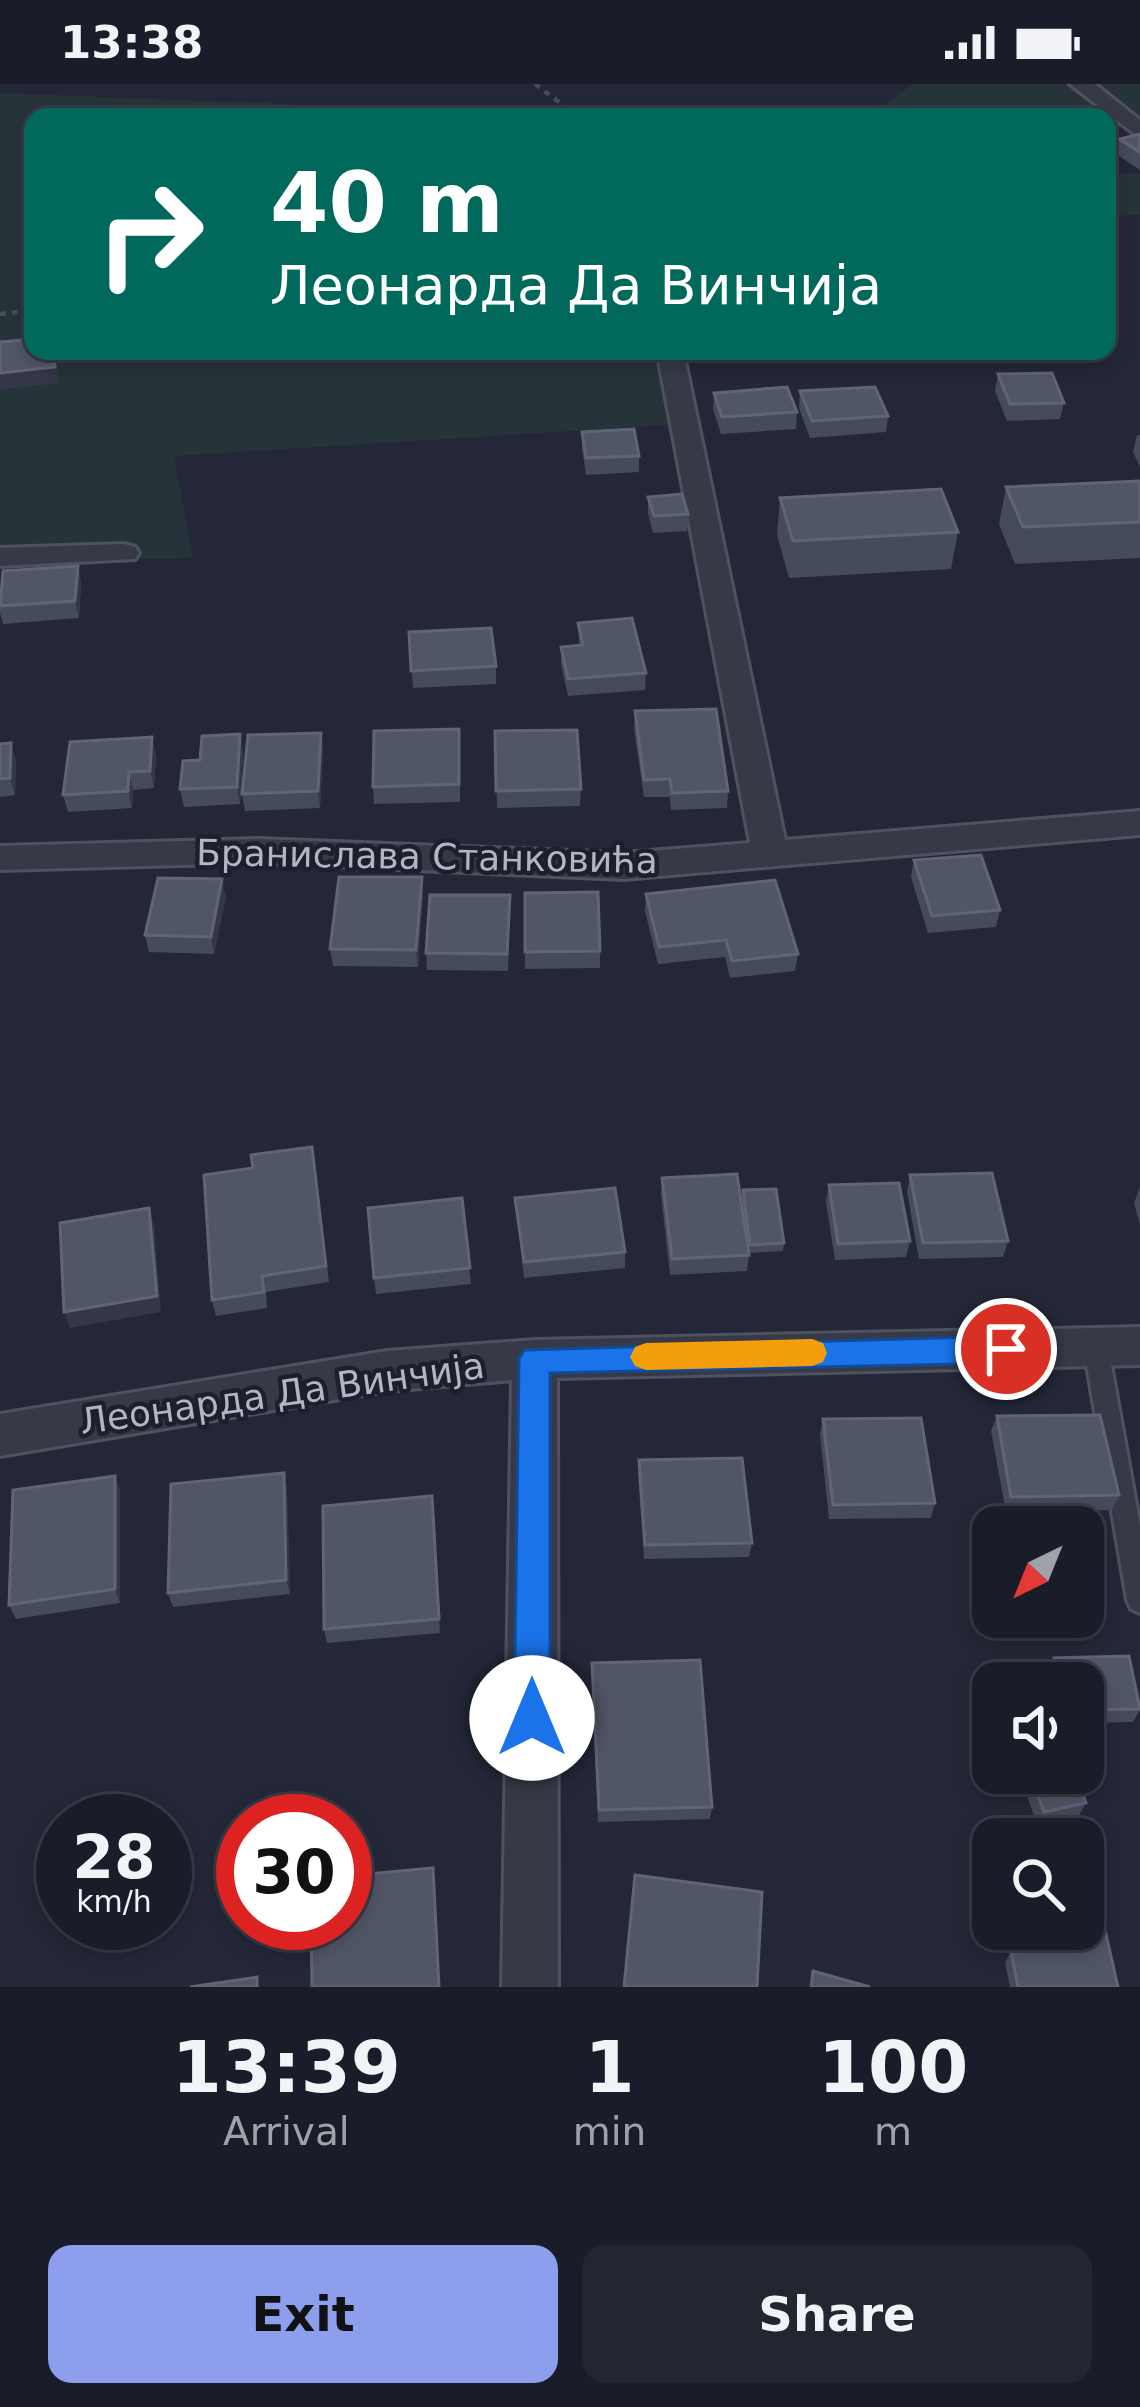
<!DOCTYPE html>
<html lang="en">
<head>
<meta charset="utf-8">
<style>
	:root { --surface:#1a1d29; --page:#232631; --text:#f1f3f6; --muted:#9fa2a8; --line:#383b46; --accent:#8d9eed }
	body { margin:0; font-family:"DejaVu Sans",sans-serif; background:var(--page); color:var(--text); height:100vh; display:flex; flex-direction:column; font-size:45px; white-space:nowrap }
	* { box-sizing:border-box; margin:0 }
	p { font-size:39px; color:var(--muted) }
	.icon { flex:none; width:66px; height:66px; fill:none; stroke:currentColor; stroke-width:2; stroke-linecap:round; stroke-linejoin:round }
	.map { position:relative; height:1903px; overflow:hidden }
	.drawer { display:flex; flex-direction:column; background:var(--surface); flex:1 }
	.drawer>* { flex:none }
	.guide { position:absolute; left:24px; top:24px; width:1092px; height:252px; border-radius:24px; box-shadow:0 6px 18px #0003,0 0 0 3px var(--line); background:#00695c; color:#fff; overflow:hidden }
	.needle { width:78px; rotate:223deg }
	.buttons { position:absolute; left:972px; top:1422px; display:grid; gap:24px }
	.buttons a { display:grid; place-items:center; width:132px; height:132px; border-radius:24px; background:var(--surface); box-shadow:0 6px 18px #0003,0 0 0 3px var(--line); font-size:60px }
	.speed { position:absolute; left:36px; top:1710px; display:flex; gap:24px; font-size:60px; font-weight:700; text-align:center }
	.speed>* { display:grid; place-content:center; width:156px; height:156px; border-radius:50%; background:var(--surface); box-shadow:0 6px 18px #0003,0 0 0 3px var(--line); line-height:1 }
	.speed small { font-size:30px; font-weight:400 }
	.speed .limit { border:18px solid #d22; background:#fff; color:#111 }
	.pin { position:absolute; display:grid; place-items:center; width:102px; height:102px; color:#fff; margin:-51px; border:6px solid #fff; border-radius:50%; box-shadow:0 3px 12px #0007 }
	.me { position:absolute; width:132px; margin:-66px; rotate:0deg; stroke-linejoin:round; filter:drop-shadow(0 0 9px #0008) }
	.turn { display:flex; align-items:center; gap:42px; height:252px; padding:0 48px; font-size:54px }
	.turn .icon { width:156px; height:156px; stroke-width:2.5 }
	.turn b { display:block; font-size:84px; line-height:102px }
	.eta { display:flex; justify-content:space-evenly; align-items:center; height:204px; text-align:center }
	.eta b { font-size:72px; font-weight:800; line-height:84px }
	.cta { display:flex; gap:24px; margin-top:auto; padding:24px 48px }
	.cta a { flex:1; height:138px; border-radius:24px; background:var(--accent); color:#111; font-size:48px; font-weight:800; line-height:138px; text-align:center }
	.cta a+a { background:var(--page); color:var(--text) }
	.status { display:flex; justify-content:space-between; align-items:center; height:84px; padding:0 60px; background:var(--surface); direction:ltr }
	.status svg { height:33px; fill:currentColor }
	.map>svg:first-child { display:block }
</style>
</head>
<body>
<div class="status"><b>13:38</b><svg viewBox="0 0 49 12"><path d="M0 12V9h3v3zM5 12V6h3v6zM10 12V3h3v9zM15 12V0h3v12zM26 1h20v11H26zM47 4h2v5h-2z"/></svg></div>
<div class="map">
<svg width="1140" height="1903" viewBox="0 0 1140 1903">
	<rect width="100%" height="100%" fill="#232737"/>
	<g fill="#263439">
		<polygon points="913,0 1140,0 1140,44 1107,44 1107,33 872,29"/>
		<polygon points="0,9 292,20 309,33 33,33 33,267 670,267 684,340 174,372 193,474 0,479"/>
		<polygon points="1140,89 1140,131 1107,132 1107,90"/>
	</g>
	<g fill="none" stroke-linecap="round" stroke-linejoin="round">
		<defs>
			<polygon id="lane" points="1096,1254 1104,1257 1108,1264 1140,1442 1140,1529 1131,1525 1127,1516 1084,1264 1088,1257"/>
			<g id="street">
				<polygon points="1070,0 1095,0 1140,36 1140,54"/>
				<polygon points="657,267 683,267 785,756 1140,727 1140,751 624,795 259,779 0,786 0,762 259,755 624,769 750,759"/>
				<polygon points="124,460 135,463 139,469 135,475 0,482 0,464"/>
				<polygon points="1140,1243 1140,1281 557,1294 558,1903 502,1903 512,1296 387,1307 0,1372 0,1330 387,1267 535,1256"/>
			</g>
		</defs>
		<use href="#lane" stroke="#4e525f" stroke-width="6"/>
		<use href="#street" stroke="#4e525f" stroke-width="6"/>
		<g stroke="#434f55" stroke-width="4.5" stroke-dasharray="6 6" stroke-linecap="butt">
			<polyline points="535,0 579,33"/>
			<polyline points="0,230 33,226"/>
		</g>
		<use href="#lane" fill="#363a47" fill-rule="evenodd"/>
		<use href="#street" fill="#363a47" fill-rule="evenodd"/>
	</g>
	<g fill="#454a5c">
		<polygon points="1140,50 1140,86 1116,70 1119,55"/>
		<polygon points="998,290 1064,319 1060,335 1007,337 995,307"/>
		<polygon points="800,307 888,332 886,348 810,354 799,324"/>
		<polygon points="714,309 797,328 796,345 721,350 713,325"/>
		<polygon points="582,348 639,372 639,388 586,391 582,364"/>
		<polygon points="1137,351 1140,351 1140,383 1133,368"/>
		<polygon points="1140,397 1140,474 1015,480 999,440 1006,403"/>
		<polygon points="648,413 688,430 687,447 653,449 648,430"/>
		<polygon points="780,414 958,448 951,485 789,494 777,451"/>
		<polygon points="78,482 81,499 79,534 3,540 0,529 0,509"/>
		<polygon points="578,539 646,589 645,606 568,612 561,580 561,563 579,561"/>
		<polygon points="409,548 496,582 496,600 413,604"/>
		<polygon points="635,627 728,707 727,724 671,726 670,713 644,713 634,645"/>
		<polygon points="495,647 581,705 580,722 497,724"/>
		<polygon points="321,649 323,666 320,724 245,727 242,710"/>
		<polygon points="240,650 243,668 240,720 184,723 180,705 200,676"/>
		<polygon points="0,660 16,676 15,711 0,713"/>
		<polygon points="460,662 460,718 374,720 373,703"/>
		<polygon points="156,670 154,704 133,706 132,724 68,728 63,711"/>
		<polygon points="914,776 1000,826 996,843 928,849 911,793"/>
		<polygon points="422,793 423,811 418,883 333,882 330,865"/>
		<polygon points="525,809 600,867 600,884 525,885"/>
		<polygon points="646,810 798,870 795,887 730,894 725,873 658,880 645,827"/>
		<polygon points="510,811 508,887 427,886 426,869"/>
		<polygon points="226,813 214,870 149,868 145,851"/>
		<polygon points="312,1063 329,1198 266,1208 267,1224 216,1232 212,1216 253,1084"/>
		<polygon points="910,1091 1008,1157 1003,1173 919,1175 907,1108"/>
		<polygon points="662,1094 749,1171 747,1187 670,1191 661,1110"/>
		<polygon points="829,1101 910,1157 906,1173 835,1176 826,1118"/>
		<polygon points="1140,1103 1140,1141 1134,1119"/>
		<polygon points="743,1106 784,1159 783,1167 749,1169 742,1115"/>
		<polygon points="462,1114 471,1200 376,1210 374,1194"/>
		<polygon points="515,1114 625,1168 625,1184 524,1194"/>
		<polygon points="997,1332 1119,1411 1112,1426 1006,1428 991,1347"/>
		<polygon points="823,1335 935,1419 931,1434 829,1435 820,1350"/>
		<polygon points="639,1376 752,1459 749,1473 644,1475 638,1391"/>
		<polygon points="287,1404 290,1510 173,1523 168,1509"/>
		<polygon points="120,1406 120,1519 16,1535 9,1521"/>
		<polygon points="434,1427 440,1549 327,1559 324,1545"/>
		<polygon points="1054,1574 1140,1620 1140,1626 1133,1638 1083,1639 1083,1599 1050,1599 1048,1588"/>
		<polygon points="592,1593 712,1723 710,1735 598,1738"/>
		<polygon points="1019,1689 1075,1689 1086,1719 1079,1731 1037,1740"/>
		<polygon points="1058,1845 1083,1845 1118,1903 1010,1903 1005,1878 1011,1868 1063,1865"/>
	</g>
	<g fill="#333748">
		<polygon points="54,267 58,299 0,306 0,289"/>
		<polygon points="78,482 81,499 79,534 75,517"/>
		<polygon points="321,649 323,666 320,724 318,707"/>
		<polygon points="240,650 243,668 240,720 237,703"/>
		<polygon points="152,653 156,670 154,704 150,687"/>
		<polygon points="11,659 16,676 15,711 10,694"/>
		<polygon points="129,688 133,706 132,724 128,707"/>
		<polygon points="422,793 423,811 418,883 416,866"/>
		<polygon points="222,795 226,813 214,870 211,853"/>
		<polygon points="149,1124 154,1140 161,1228 70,1244 64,1228"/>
		<polygon points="284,1389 287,1404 290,1510 286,1496"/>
		<polygon points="115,1392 120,1406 120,1519 115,1505"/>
		<polygon points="433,1784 435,1795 440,1903 439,1903"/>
	</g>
	<g fill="#515667" stroke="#606476" stroke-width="3">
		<polygon points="1107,42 1113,42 1112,61 1107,61"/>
		<polygon points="1140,50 1140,68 1119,55"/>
		<polygon points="33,255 33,267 53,267 55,283 0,289 0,258"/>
		<polygon points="1052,289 1064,319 1010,320 998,290"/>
		<polygon points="787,303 797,328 722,333 714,309"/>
		<polygon points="875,303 888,332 812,337 800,307"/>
		<polygon points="634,345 639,372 586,374 582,348"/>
		<polygon points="1140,397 1140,438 1023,443 1006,403"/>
		<polygon points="941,405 958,448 793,457 780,414"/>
		<polygon points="682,410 688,430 654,432 648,413"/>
		<polygon points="78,482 75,517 0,522 3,487"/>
		<polygon points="632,534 646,589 568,595 561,563 583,561 578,539"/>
		<polygon points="491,544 496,582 411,587 409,548"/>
		<polygon points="716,625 728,707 672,709 670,695 644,696 635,627"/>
		<polygon points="459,645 459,700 373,703 374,647"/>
		<polygon points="577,646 581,705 496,707 495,647"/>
		<polygon points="321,649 318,707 242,710 248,651"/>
		<polygon points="240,650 237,703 180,705 183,677 200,676 202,652"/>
		<polygon points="152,653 150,687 129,688 128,707 63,711 70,658"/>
		<polygon points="11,659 10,694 0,695 0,660"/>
		<polygon points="981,771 1000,826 932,832 914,776"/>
		<polygon points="339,793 422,793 416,866 330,865"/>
		<polygon points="158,794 222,795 211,853 145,851"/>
		<polygon points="775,796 798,870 732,877 726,856 659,863 646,810"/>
		<polygon points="598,808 600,867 525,868 525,809"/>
		<polygon points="430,811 510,811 507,870 426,869"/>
		<polygon points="312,1063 326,1182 262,1192 264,1208 212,1216 204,1091 253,1084 251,1071"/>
		<polygon points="992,1089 1008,1157 923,1159 910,1091"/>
		<polygon points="737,1090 749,1171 672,1175 662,1094"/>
		<polygon points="899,1099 910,1157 838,1160 829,1101"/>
		<polygon points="615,1104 625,1168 524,1178 515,1114"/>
		<polygon points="776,1105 784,1159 750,1161 743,1106"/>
		<polygon points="462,1114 470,1184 374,1194 368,1124"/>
		<polygon points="149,1124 157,1212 64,1228 60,1139"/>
		<polygon points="1100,1331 1119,1411 1011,1413 997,1332"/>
		<polygon points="921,1334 935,1419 833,1421 823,1335"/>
		<polygon points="742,1374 752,1459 645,1461 639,1376"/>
		<polygon points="284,1389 286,1496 168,1509 171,1400"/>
		<polygon points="115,1392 115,1505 9,1521 13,1406"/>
		<polygon points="432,1412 439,1535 324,1545 323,1422"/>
		<polygon points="1129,1572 1140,1625 1083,1626 1083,1599 1059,1599 1054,1574"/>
		<polygon points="700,1576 712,1723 599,1726 592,1579"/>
		<polygon points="1030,1689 1075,1689 1086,1719 1044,1728"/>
		<polygon points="433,1784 439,1903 312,1903 311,1839 345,1839 345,1792"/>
		<polygon points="635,1791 762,1808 757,1903 624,1903"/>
		<polygon points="1095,1802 1118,1903 1018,1903 1011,1868 1073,1865 1068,1845 1083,1845 1083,1803"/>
		<polygon points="813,1887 870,1903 811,1903"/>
		<polygon points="257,1893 257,1903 190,1903"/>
	</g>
	<polygon fill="#1a73e8" stroke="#114b97" stroke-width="3" points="1006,1252 1017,1256 1022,1265 1017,1275 1006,1279 550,1289 550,1634 545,1647 532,1652 519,1647 514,1634 519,1275 524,1266"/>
	<polygon fill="#f59e0b" points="812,1255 823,1259 827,1269 823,1278 812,1282 646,1286 635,1282 630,1273 635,1263 646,1259"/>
	<g text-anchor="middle" stroke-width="9" stroke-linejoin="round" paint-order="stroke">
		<g font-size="36" fill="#b1b5c4" stroke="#1c1f2c">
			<text transform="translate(427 772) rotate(1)" y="13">Бранислава Станковића</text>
			<text transform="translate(282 1309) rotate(-8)" y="13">Леонарда Да Винчија</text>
		</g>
	</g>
</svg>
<div class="buttons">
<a><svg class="needle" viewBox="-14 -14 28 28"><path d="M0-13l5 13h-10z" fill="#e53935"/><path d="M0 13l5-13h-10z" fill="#9fa2a8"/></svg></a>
<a><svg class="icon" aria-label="sound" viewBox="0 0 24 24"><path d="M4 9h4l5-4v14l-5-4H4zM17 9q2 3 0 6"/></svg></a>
<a><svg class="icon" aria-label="search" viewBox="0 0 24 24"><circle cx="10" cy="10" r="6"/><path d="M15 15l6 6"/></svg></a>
</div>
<div class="speed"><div>28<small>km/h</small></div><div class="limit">30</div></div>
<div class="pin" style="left:1006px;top:1265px;background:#d93025"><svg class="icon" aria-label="arrive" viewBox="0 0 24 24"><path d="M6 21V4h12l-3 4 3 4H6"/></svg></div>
<svg class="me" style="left:532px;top:1634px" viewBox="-20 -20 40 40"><circle r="19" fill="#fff"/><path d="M0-13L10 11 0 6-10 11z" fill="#1a73e8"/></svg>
<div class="guide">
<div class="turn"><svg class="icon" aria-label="right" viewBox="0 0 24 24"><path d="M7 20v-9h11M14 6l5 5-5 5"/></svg><div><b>40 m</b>Леонарда Да Винчија</div></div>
</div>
</div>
<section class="drawer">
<div class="eta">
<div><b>13:39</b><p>Arrival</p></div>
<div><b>1</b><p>min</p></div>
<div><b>100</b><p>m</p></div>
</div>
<div class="cta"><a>Exit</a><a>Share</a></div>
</section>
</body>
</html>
